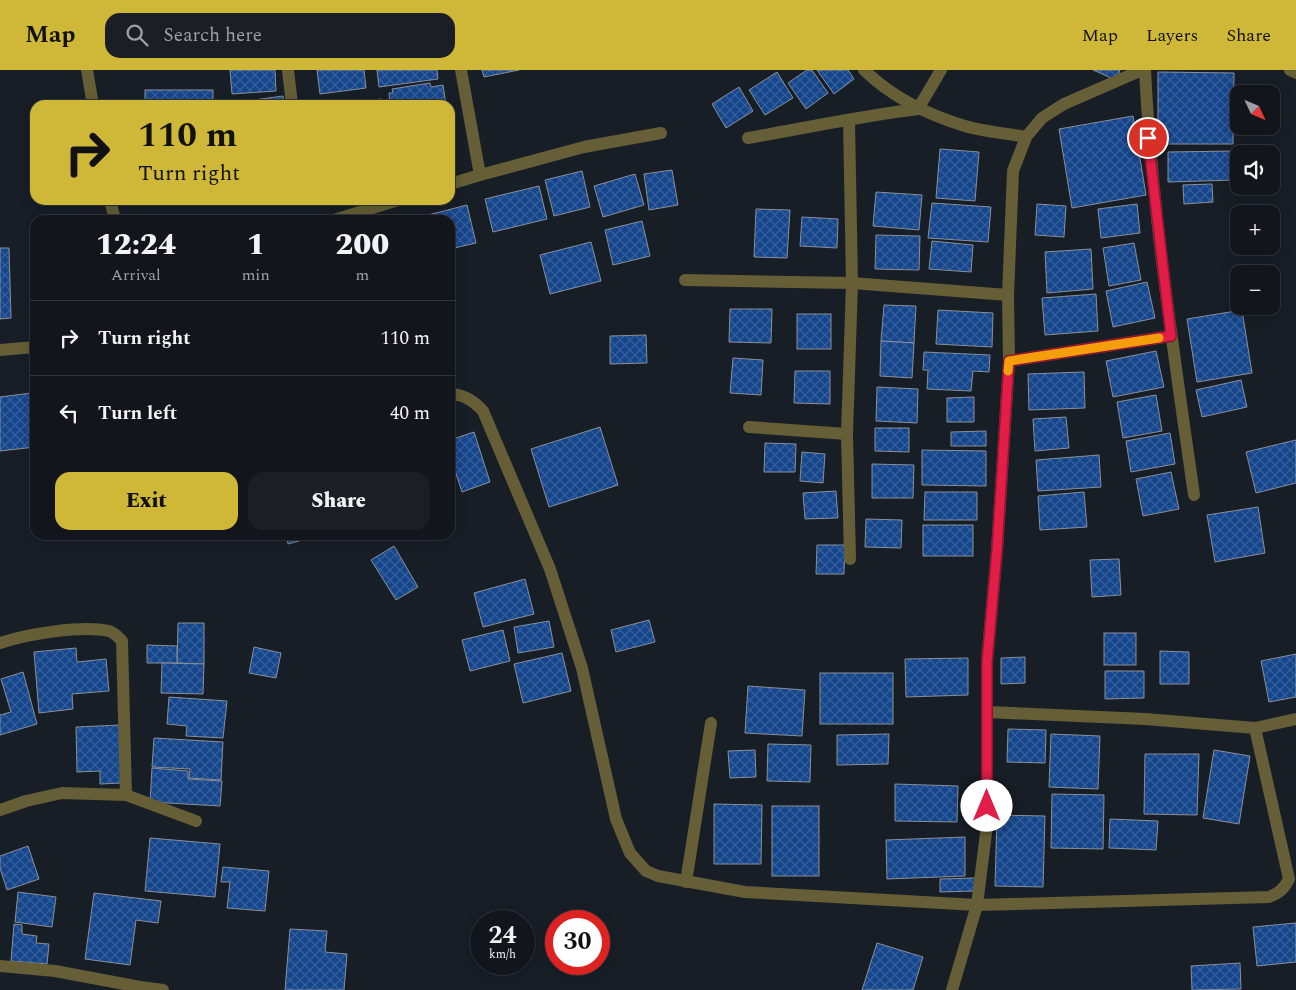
<!DOCTYPE html>
<html lang="en">
<head>
<meta charset="utf-8">
<style>
	:root { --surface:#12161c; --page:#1b1f25; --text:#f1f3f6; --muted:#9c9fa3; --line:#31353b; --accent:#cfb837 }
	body { margin:0; font-family:Spectral,serif; background:var(--page); color:var(--text); height:100vh; display:flex; flex-direction:column; font-size:19px; white-space:nowrap }
	* { box-sizing:border-box; margin:0 }
	p { font-size:16px; color:var(--muted) }
	.icon { flex:none; width:28px; height:28px; fill:none; stroke:currentColor; stroke-width:2; stroke-linecap:round; stroke-linejoin:round }
	.map { position:relative; flex:1; overflow:hidden }
	.side { position:absolute; left:30px; top:145px; width:425px; height:325px; display:flex; flex-direction:column; background:var(--surface); border-radius:15px; box-shadow:0 2px 12px #0003,0 0 0 1px var(--line) }
	.side>* { flex:none }
	.banner { position:absolute; left:30px; top:30px; width:425px; height:105px; border-radius:15px; box-shadow:0 2px 12px #0003,0 0 0 1px var(--line); background:#cfb837; color:#111; overflow:hidden }
	.needle { width:32px; rotate:134deg }
	.tools { position:absolute; left:1230px; top:15px; display:grid; gap:10px }
	.tools a { display:grid; place-items:center; width:50px; height:50px; border-radius:10px; background:var(--surface); box-shadow:0 2px 12px #0003,0 0 0 1px var(--line); font-size:25px }
	.speed { position:absolute; left:470px; top:840px; display:flex; gap:10px; font-size:25px; font-weight:700; text-align:center }
	.speed>* { display:grid; place-content:center; width:65px; height:65px; border-radius:50%; background:var(--surface); box-shadow:0 2px 12px #0003,0 0 0 1px var(--line); line-height:1 }
	.speed small { font-size:12px; font-weight:400 }
	.speed .limit { border:8px solid #d22; background:#fff; color:#111 }
	.pin { position:absolute; display:grid; place-items:center; width:42px; height:42px; color:#fff; margin:-21px; border:2px solid #fff; border-radius:50%; box-shadow:0 1px 5px #0007 }
	.me { position:absolute; width:55px; margin:-28px; rotate:0deg; stroke-linejoin:round; filter:drop-shadow(0 0 4px #0008) }
	.turn { display:flex; align-items:center; gap:18px; height:105px; padding:0 25px; font-size:22px }
	.turn .icon { width:65px; height:65px; stroke-width:2.5 }
	.turn b { display:block; font-size:35px; line-height:42px }
	.eta { display:flex; justify-content:space-evenly; align-items:center; height:85px; text-align:center }
	.eta b { font-size:30px; font-weight:800; line-height:35px }
	.action { display:flex; gap:10px; margin-top:auto; padding:10px 25px }
	.action a { flex:1; height:58px; border-radius:15px; background:var(--accent); color:#111; font-size:20px; font-weight:800; line-height:58px; text-align:center }
	.action a+a { background:var(--page); color:var(--text) }
	ul { padding:0; list-style:none }
	li { display:flex; align-items:center; gap:15px; height:75px; padding:0 25px; border-top:1px solid var(--line) }
	li div { flex:1 }
	li b { display:block; font-size:19px }
	li em { font-style:normal }
	header { display:flex; align-items:center; gap:30px; box-sizing:border-box; height:70px; padding:0 25px; background:var(--accent); color:#111 }
	header strong { font-size:24px }
	nav { display:flex; gap:28px; margin-inline-start:auto; font-size:18px }
	.search { width:350px; height:45px; background:var(--page); display:flex; align-items:center; gap:12px; box-sizing:border-box; padding:0 18px; border-radius:15px; color:var(--muted); font-size:19px }
	.map>svg:first-child { display:block }
</style>
</head>
<body>
<header>
<strong>Map</strong>
<div class="search"><svg class="icon" aria-label="search" viewBox="0 0 24 24"><circle cx="10" cy="10" r="6"/><path d="M15 15l6 6"/></svg>Search here</div>
<nav><a>Map</a><a>Layers</a><a>Share</a></nav>
</header>
<div class="map">
<svg width="1296" height="920" viewBox="0 0 1296 920">
	<defs>
		<pattern id="building-cross-hatch" width="8" height="8" patternUnits="userSpaceOnUse" patternTransform="scale(1.25)"><rect width="8" height="8" fill="#15458b"/><path d="M0 0l8 8M0 8l8-8" fill="none" stroke="#365f9b"/></pattern>
	</defs>
	<rect width="100%" height="100%" fill="#181e26"/>
	<g fill="url(#building-cross-hatch)" stroke="#888f9a">
		<polygon points="230,0 275,0 276,21 232,24"/>
		<polygon points="317,0 364,0 366,18 320,24"/>
		<polygon points="377,0 437,0 438,9 379,17"/>
		<polygon points="482,0 519,0 484,7"/>
		<polygon points="807,0 812,0 828,23 806,39 788,13"/>
		<polygon points="817,0 848,0 854,9 834,24"/>
		<polygon points="1093,0 1120,0 1116,10"/>
		<polygon points="777,2 793,28 765,45 749,20"/>
		<polygon points="1158,2 1234,3 1233,74 1158,74"/>
		<polygon points="430,13 431,17 443,15 446,35 390,35 389,23 393,23 392,19"/>
		<polygon points="739,17 753,41 726,58 712,34"/>
		<rect x="145" y="20" width="68" height="15"/>
		<polygon points="283,26 284,35 232,35 232,33"/>
		<polygon points="381,29 381,35 329,35"/>
		<polygon points="1133,46 1146,125 1072,138 1059,59"/>
		<polygon points="940,79 979,82 975,131 936,128"/>
		<polygon points="1234,81 1234,110 1168,112 1168,82"/>
		<polygon points="672,100 678,135 649,140 644,104"/>
		<polygon points="582,101 590,137 554,146 545,110"/>
		<polygon points="635,104 644,135 603,147 594,116"/>
		<polygon points="1212,114 1213,132 1184,134 1183,115"/>
		<polygon points="539,116 547,149 493,162 485,129"/>
		<polygon points="876,122 922,125 919,160 873,156"/>
		<polygon points="932,133 991,137 988,172 928,168"/>
		<polygon points="1037,134 1066,136 1064,167 1035,165"/>
		<polygon points="1137,134 1140,163 1101,168 1098,139"/>
		<polygon points="467,135 476,173 450,179 450,150 429,150 428,145"/>
		<polygon points="756,139 790,140 787,188 754,187"/>
		<polygon points="802,147 838,149 837,178 800,176"/>
		<polygon points="642,151 650,186 613,195 605,160"/>
		<polygon points="876,165 920,166 919,200 875,199"/>
		<polygon points="932,171 973,175 971,202 929,199"/>
		<polygon points="591,172 601,211 550,224 540,185"/>
		<polygon points="1134,173 1141,210 1109,216 1103,178"/>
		<polygon points="0,178 9,178 11,248 0,249"/>
		<polygon points="1091,179 1093,219 1047,223 1045,182"/>
		<polygon points="1147,212 1155,248 1113,257 1106,221"/>
		<polygon points="1096,224 1098,261 1045,265 1042,228"/>
		<polygon points="884,235 916,236 914,273 881,271"/>
		<polygon points="730,239 772,239 771,273 729,272"/>
		<polygon points="938,240 993,243 992,277 936,274"/>
		<polygon points="1242,240 1252,303 1197,312 1187,249"/>
		<rect x="797" y="244" width="34" height="35"/>
		<polygon points="646,265 647,293 610,294 610,266"/>
		<polygon points="881,271 914,273 912,308 880,306"/>
		<polygon points="1156,281 1164,317 1113,327 1106,291"/>
		<polygon points="924,282 990,285 989,302 973,301 971,321 927,319 928,300 923,300"/>
		<polygon points="733,288 763,290 761,325 730,323"/>
		<polygon points="795,301 830,301 830,334 794,333"/>
		<polygon points="1084,302 1085,338 1029,340 1028,304"/>
		<polygon points="1241,310 1247,337 1202,347 1196,320"/>
		<polygon points="877,317 918,319 917,353 876,351"/>
		<polygon points="31,323 35,359 35,377 0,381 0,327"/>
		<polygon points="1156,325 1162,361 1123,368 1117,332"/>
		<polygon points="974,327 974,352 947,352 947,328"/>
		<polygon points="1066,347 1069,378 1035,381 1033,349"/>
		<polygon points="600,357 618,415 549,437 531,379"/>
		<polygon points="875,358 909,358 909,382 875,381"/>
		<polygon points="986,361 986,376 951,376 951,362"/>
		<polygon points="474,362 490,412 462,422 450,386 450,370"/>
		<polygon points="1170,363 1175,394 1131,402 1126,371"/>
		<polygon points="1296,370 1296,413 1256,423 1246,382"/>
		<polygon points="765,373 796,374 795,402 764,402"/>
		<polygon points="922,380 986,381 986,416 922,415"/>
		<polygon points="802,382 825,384 823,413 800,411"/>
		<polygon points="1099,385 1101,417 1038,421 1036,390"/>
		<polygon points="872,394 914,395 913,428 872,428"/>
		<polygon points="1171,402 1179,439 1143,446 1136,409"/>
		<polygon points="836,421 838,448 805,449 803,423"/>
		<polygon points="925,422 977,422 977,450 924,450"/>
		<polygon points="1084,422 1087,457 1040,460 1038,426"/>
		<polygon points="1258,437 1265,483 1215,492 1207,445"/>
		<polygon points="866,449 902,450 901,478 865,477"/>
		<rect x="923" y="455" width="50" height="31"/>
		<polygon points="286,465 320,465 288,474"/>
		<polygon points="817,475 845,475 844,504 816,504"/>
		<polygon points="394,476 418,517 396,530 371,490"/>
		<polygon points="1119,489 1121,525 1092,527 1090,490"/>
		<polygon points="525,509 534,544 483,557 474,523"/>
		<polygon points="649,550 655,572 616,582 611,560"/>
		<polygon points="549,551 554,577 518,583 514,557"/>
		<polygon points="178,553 204,553 204,594 177,593"/>
		<polygon points="503,560 510,591 470,601 462,570"/>
		<rect x="1104" y="563" width="32" height="32"/>
		<polygon points="147,575 177,576 177,593 147,593"/>
		<polygon points="254,577 281,583 276,608 249,603"/>
		<polygon points="76,578 77,592 106,589 109,621 72,624 73,639 39,643 34,582"/>
		<polygon points="1160,581 1189,582 1189,614 1160,614"/>
		<polygon points="562,583 571,621 523,633 514,594"/>
		<polygon points="1296,584 1296,627 1269,632 1261,591"/>
		<polygon points="1025,587 1025,613 1001,614 1001,588"/>
		<polygon points="968,588 968,625 906,627 905,589"/>
		<polygon points="162,593 204,594 203,624 161,623"/>
		<polygon points="1105,601 1144,601 1144,628 1105,629"/>
		<polygon points="23,602 37,654 0,665 0,645 11,642 1,609"/>
		<rect x="820" y="603" width="73" height="51"/>
		<polygon points="748,616 805,620 802,666 745,663"/>
		<polygon points="169,627 227,631 223,668 186,666 187,656 167,654"/>
		<polygon points="120,655 122,713 100,714 100,701 77,702 76,657"/>
		<polygon points="1008,659 1046,660 1045,693 1007,692"/>
		<polygon points="889,664 888,694 837,695 837,665"/>
		<polygon points="1051,664 1100,666 1098,719 1049,717"/>
		<polygon points="154,668 223,672 221,710 189,708 190,699 152,697"/>
		<polygon points="768,674 811,675 810,712 767,711"/>
		<polygon points="755,680 756,707 730,708 728,681"/>
		<polygon points="1214,680 1250,686 1239,754 1203,748"/>
		<polygon points="1145,684 1199,684 1197,745 1144,744"/>
		<polygon points="152,698 188,701 188,709 222,711 220,736 150,732"/>
		<polygon points="895,714 958,716 957,752 895,751"/>
		<polygon points="1052,724 1104,725 1103,779 1051,778"/>
		<polygon points="714,734 762,735 761,794 714,794"/>
		<rect x="772" y="736" width="47" height="70"/>
		<polygon points="997,745 1045,746 1043,817 995,816"/>
		<polygon points="1110,749 1158,751 1156,780 1109,778"/>
		<polygon points="965,767 965,806 887,809 886,770"/>
		<polygon points="150,768 220,774 215,827 145,821"/>
		<polygon points="28,776 39,809 7,820 0,798 0,786"/>
		<polygon points="223,797 269,801 265,841 227,838 230,812 221,812"/>
		<polygon points="975,808 975,821 940,822 940,809"/>
		<polygon points="18,822 56,827 52,857 15,852"/>
		<polygon points="94,823 161,831 158,853 136,850 130,895 85,889"/>
		<polygon points="1296,853 1296,892 1257,896 1253,857"/>
		<polygon points="14,854 22,855 22,864 37,866 36,873 49,874 47,894 11,891"/>
		<polygon points="290,859 327,861 325,882 347,884 344,920 285,920"/>
		<polygon points="877,873 923,887 913,920 862,920"/>
		<polygon points="1240,893 1241,919 1192,920 1191,896"/>
	</g>
	<g fill="none" stroke-linecap="round" stroke-linejoin="round">
		<g stroke="#655e37" stroke-width="12">
			<polyline points="87,0 93,35"/>
			<polyline points="288,0 292,35"/>
			<polyline points="461,0 480,105 584,77 661,63"/>
			<path d="M864 0C892 27 928 45 965 56 984 62 1006 63 1026 67"/>
			<path d="M1145 0C1152 142 1174 284 1194 425"/>
			<polyline points="1290,0 1296,3"/>
			<polyline points="918,39 941,0"/>
			<polyline points="849,51 852,213 847,364 850,489"/>
			<path d="M748 68C805 58 861 46 918 39"/>
			<polyline points="450,114 480,105"/>
			<polyline points="110,130 115,150"/>
			<polyline points="334,150 398,130"/>
			<polyline points="685,210 852,213 1008,225"/>
			<polyline points="0,280 35,277"/>
			<polyline points="1009,291 1171,266"/>
			<path d="M450 324C464 324 474 331 483 341L550 499 582 598 616 749 630 783 646 801 658 806 745 822 977 835 1269 827C1279 823 1284 819 1289 809L1255 658"/>
			<polyline points="749,357 847,364"/>
			<path d="M0 573C27 564 82 555 109 561 115 563 118 567 122 571L126 725"/>
			<polyline points="987,642 1145,649 1255,658 1296,649"/>
			<polyline points="0,740 26,731 62,723 126,725 196,751"/>
			<polyline points="686,812 711,653"/>
			<polyline points="0,896 55,901 140,917"/>
			<polyline points="139,920 140,917 163,920"/>
			<polyline points="952,920 977,835 987,755 987,592 997,480 1009,291 1008,225 1013,101 1026,67 1042,48 1064,34 1142,0"/>
		</g>
	</g>
	<g fill="none" stroke-linecap="round" stroke-linejoin="round">
		<defs>
			<polyline id="route" points="987,736 987,592 997,480 1009,291 1171,266 1148,68"/>
		</defs>
		<use href="#route" stroke="#92132f" stroke-width="12"/>
		<use href="#route" stroke="#e11d48" stroke-width="9"/>
		<polyline stroke="#f59e0b" stroke-width="9" points="1008,301 1009,291 1159,268"/>
	</g>
</svg>
<div class="tools">
<a><svg class="needle" viewBox="-14 -14 28 28"><path d="M0-13l5 13h-10z" fill="#e53935"/><path d="M0 13l5-13h-10z" fill="#9c9fa3"/></svg></a>
<a><svg class="icon" aria-label="sound" viewBox="0 0 24 24"><path d="M4 9h4l5-4v14l-5-4H4zM17 9q2 3 0 6"/></svg></a>
<a>+</a>
<a>−</a>
</div>
<div class="speed"><div>24<small>km/h</small></div><div class="limit">30</div></div>
<div class="pin" style="left:1148px;top:68px;background:#d93025"><svg class="icon" aria-label="arrive" viewBox="0 0 24 24"><path d="M6 21V4h12l-3 4 3 4H6"/></svg></div>
<svg class="me" style="left:987px;top:736px" viewBox="-20 -20 40 40"><circle r="19" fill="#fff"/><path d="M0-13L10 11 0 6-10 11z" fill="#e11d48"/></svg>
<div class="banner">
<div class="turn"><svg class="icon" aria-label="right" viewBox="0 0 24 24"><path d="M7 20v-9h11M14 6l5 5-5 5"/></svg><div><b>110 m</b>Turn right</div></div>
</div>
<section class="side">
<div class="eta">
<div><b>12:24</b><p>Arrival</p></div>
<div><b>1</b><p>min</p></div>
<div><b>200</b><p>m</p></div>
</div>
<ul>
<li><svg class="icon" aria-label="right" viewBox="0 0 24 24"><path d="M7 20v-9h11M14 6l5 5-5 5"/></svg><div><b>Turn right</b></div><em>110 m</em></li>
<li><svg class="icon" aria-label="left" viewBox="0 0 24 24"><path d="M17 20v-9H6M10 6l-5 5 5 5"/></svg><div><b>Turn left</b></div><em>40 m</em></li>
</ul>
<div class="action"><a>Exit</a><a>Share</a></div>
</section>
</div>
</body>
</html>
